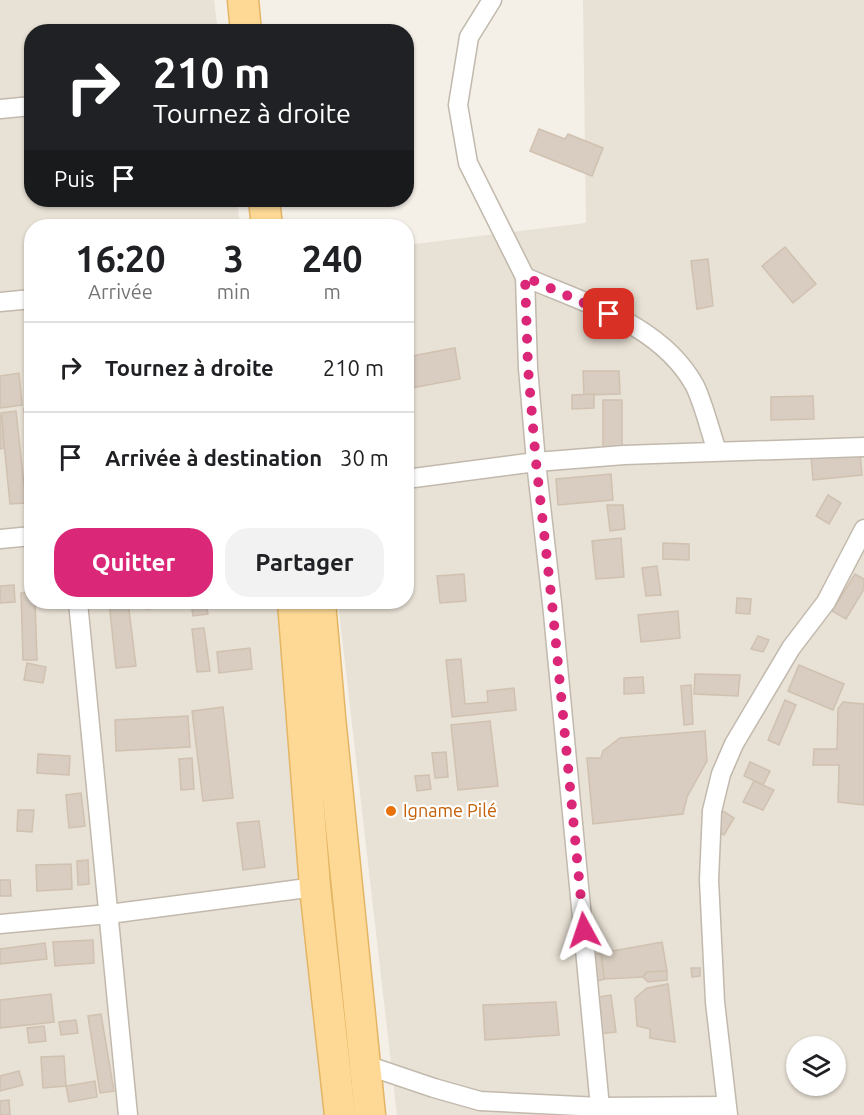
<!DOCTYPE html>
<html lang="fr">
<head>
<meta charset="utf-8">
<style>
	:root { --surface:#fff; --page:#f2f2f2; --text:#202124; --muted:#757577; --line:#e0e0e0; --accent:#db2777 }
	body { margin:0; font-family:Ubuntu,sans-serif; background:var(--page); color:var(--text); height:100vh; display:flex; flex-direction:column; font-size:22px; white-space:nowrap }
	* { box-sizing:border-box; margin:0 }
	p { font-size:20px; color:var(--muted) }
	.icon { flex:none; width:33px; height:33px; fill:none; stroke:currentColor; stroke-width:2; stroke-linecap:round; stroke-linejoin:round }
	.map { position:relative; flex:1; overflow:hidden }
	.drawer { position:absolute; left:24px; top:219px; width:390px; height:390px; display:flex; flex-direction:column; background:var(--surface); border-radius:24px; box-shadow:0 2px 4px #0004 }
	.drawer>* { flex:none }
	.guide { position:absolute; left:24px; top:24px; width:390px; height:183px; border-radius:24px; box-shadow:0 2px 4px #0004; background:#202124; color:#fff; overflow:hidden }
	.fabs { position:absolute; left:786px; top:1036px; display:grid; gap:12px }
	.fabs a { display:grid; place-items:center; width:60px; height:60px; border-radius:50%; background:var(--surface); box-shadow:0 2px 4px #0004; font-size:30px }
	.pin { position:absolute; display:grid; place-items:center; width:51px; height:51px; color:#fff; margin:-26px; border-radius:12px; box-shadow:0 3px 9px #0006 }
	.me { position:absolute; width:66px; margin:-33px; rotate:355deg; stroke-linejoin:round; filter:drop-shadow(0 0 4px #0008) }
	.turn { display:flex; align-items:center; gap:21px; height:126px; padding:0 30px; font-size:27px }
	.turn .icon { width:78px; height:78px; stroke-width:2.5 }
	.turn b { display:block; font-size:42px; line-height:51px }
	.then { display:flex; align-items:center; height:57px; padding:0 30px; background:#0003; gap:12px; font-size:22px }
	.eta { display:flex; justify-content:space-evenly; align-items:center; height:102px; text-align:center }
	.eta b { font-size:36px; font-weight:600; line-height:42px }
	.button { display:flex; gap:12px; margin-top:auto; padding:12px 30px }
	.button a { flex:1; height:69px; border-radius:24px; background:var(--accent); color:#fff; font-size:24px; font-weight:600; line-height:69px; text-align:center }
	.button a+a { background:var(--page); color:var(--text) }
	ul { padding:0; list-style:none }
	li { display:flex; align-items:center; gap:18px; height:90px; padding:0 30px; border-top:2px solid var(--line) }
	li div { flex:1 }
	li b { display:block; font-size:22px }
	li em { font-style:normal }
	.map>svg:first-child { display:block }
</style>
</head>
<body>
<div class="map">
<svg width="864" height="1115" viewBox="0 0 864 1115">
	<rect width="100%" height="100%" fill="#f4efe7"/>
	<g fill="#e8e1d5" fill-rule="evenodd">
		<polygon points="0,0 214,0 218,31 32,32 32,200 237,200 240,226 32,226 32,602 282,602 340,1115 0,1115"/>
		<path d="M583 0H864V1115H397L338 602H406L407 245 586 223ZM796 1047H836V1086H796Z"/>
	</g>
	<g fill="#d8cdc0" stroke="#d0c1b0" stroke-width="1.5">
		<polygon points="539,129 565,139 568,134 603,148 592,176 530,151"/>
		<polygon points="785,247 816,284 793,303 762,266"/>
		<polygon points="708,259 713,306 697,309 691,261"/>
		<polygon points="455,348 460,379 406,389 406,357"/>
		<polygon points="583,371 619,371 620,394 584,395"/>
		<polygon points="19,373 22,405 0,408 0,376"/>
		<polygon points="594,394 594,408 572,409 572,395"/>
		<polygon points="813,396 814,419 771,420 771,397"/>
		<rect x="603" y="400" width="19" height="52"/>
		<polygon points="32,408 32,424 26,424 24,409"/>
		<polygon points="16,411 26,503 10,504 1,413"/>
		<polygon points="0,416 2,416 4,448 0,449"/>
		<polygon points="26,432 32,432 32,491 29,492"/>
		<polygon points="860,452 862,475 813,480 811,456"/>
		<polygon points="611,474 613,500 558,505 556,479"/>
		<polygon points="828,495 841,503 829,524 816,516"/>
		<polygon points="607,505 623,505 625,529 610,531"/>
		<polygon points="621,538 624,577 596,579 592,541"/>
		<polygon points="663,543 689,544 689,560 663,559"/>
		<polygon points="657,566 661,595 646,596 642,568"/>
		<polygon points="464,574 466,601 440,603 437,576"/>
		<polygon points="855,574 864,579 864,589 846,619 832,611"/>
		<polygon points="14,585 15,602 0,603 0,586"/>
		<polygon points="21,593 32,593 32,602 35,602 37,660 23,660"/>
		<polygon points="737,598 751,599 750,614 736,613"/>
		<polygon points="109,602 128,602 136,666 116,668"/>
		<polygon points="145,602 158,602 158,608 146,609"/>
		<polygon points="191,602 206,602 208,614 193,616"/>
		<polygon points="678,611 680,638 641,642 638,615"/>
		<polygon points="204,628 210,671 197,672 192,629"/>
		<polygon points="758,636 769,640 763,652 751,649"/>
		<polygon points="250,648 252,669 219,673 217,652"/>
		<polygon points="461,659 465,704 488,702 487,691 514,688 516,710 452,717 446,660"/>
		<polygon points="27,663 46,667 43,683 24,680"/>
		<polygon points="799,665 844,684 833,710 788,691"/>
		<polygon points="695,674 740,675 738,696 694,694"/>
		<polygon points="643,677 644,693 624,694 624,678"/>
		<polygon points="691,685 693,724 684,725 681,686"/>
		<polygon points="785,700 796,705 779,745 768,740"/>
		<polygon points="843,702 864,704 864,805 838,802 839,765 813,765 814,749 837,749 838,709"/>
		<polygon points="223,707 233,798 203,801 192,711"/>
		<polygon points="188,716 190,747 116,751 115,720"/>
		<polygon points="490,721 498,786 458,790 451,725"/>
		<polygon points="705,731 707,761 687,797 683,814 593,824 587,758 601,758 603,751 620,738"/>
		<polygon points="446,752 448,777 435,778 432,753"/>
		<polygon points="38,754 70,756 69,775 37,773"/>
		<polygon points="192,758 194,789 181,790 179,759"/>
		<polygon points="750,762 770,771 763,785 744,776"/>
		<polygon points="429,775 431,789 417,791 415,776"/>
		<polygon points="754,781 774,790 763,810 743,802"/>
		<polygon points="81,793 85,826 69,828 66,795"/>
		<polygon points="18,810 34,810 32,832 17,831"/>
		<polygon points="723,811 734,818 724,835 713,829"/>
		<polygon points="259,821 265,867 243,870 237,823"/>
		<polygon points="88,860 89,884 78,885 77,861"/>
		<polygon points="71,864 72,889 37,891 36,865"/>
		<polygon points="0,880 10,880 11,896 0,896"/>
		<polygon points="93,940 94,963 55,966 53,942"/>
		<polygon points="662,942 667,971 647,972 643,977 604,979 601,953"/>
		<polygon points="45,943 47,959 0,964 0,949"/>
		<polygon points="601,953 604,979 592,983 587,955"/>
		<polygon points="691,968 700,968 700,976 692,977"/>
		<polygon points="667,971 667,980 648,982 643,977 647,972"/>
		<polygon points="668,984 675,1042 650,1038 650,1029 637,1026 635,998 647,988"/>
		<polygon points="51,994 54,1022 0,1028 0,1000"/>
		<polygon points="611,995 616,1032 597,1034 592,998"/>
		<polygon points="556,1002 559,1035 485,1040 483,1005"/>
		<polygon points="101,1014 114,1091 100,1093 88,1016"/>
		<polygon points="76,1020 78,1033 61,1035 59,1022"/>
		<polygon points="44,1026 46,1041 29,1043 27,1028"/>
		<polygon points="64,1056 66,1086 43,1088 41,1057"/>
		<polygon points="19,1071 23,1085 0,1091 0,1076"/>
		<polygon points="95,1081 97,1097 69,1102 66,1086"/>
		<polygon points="9,1100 10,1115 0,1115 0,1101"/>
	</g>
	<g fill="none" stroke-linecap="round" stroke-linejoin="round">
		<defs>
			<g id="street">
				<polyline points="492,0 469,37 458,105 468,163 525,277 528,368 536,462 552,603 600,1107"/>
				<polyline points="0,109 32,106"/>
				<path d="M525 277C586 304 661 324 695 386 704 405 710 431 717 451"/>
				<polyline points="0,302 32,299"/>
				<polyline points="406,479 536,462 624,455 864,447"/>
				<polyline points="0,539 32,536"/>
				<polyline points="78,602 128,1115"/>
				<polyline points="0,924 109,914 315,887"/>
				<polyline points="366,1065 434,1088 480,1101 600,1107 726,1106"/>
				<polyline points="728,1115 715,1002 709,880 712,811 721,774 734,744 791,648 826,602 864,529"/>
			</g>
			<g id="primary">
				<polyline points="243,0 246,32"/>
				<polyline points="264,200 267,226"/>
				<polyline points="293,602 315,887 340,1115"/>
				<polyline points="320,602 330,717 370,1115"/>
			</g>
		</defs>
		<use href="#street" stroke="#c2b9ad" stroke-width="21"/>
		<use href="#primary" stroke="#e4b565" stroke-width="33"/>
		<use href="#street" stroke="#fff" stroke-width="18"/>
		<use href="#primary" stroke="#fed995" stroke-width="30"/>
	</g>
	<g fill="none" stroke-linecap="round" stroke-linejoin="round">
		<polyline stroke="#db2777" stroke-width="10" stroke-dasharray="0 18" points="584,930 552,603 536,462 528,368 525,277 609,314"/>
	</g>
	<circle fill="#e8710a" stroke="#fff" stroke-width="2" cx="391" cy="811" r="6"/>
	<g text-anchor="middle" stroke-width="4.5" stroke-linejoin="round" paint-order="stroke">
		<g font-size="18" fill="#c56008" stroke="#fff" text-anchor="start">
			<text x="403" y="817">Igname Pilé</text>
		</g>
	</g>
</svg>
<div class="fabs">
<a><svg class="icon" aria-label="layers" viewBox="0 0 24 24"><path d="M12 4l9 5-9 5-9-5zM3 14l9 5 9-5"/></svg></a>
</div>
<div class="pin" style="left:609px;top:314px;background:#d93025"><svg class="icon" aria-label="arrive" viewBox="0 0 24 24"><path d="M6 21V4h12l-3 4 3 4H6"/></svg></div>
<svg class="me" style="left:584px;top:930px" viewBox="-20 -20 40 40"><path d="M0-17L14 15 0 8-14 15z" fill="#db2777" stroke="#fff" stroke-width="4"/></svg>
<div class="guide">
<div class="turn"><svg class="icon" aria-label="right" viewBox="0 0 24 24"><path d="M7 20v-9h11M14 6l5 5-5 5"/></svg><div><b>210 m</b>Tournez à droite</div></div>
<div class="then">Puis<svg class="icon" aria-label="arrive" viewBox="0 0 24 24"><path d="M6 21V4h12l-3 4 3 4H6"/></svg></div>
</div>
<section class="drawer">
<div class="eta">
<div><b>16:20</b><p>Arrivée</p></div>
<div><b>3</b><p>min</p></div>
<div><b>240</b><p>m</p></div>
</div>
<ul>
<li><svg class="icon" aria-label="right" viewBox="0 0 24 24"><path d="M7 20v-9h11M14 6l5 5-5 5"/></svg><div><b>Tournez à droite</b></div><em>210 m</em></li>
<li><svg class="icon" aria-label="arrive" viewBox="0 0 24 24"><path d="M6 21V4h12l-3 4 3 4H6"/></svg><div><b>Arrivée à destination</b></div><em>30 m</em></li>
</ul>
<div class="button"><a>Quitter</a><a>Partager</a></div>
</section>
</div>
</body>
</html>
